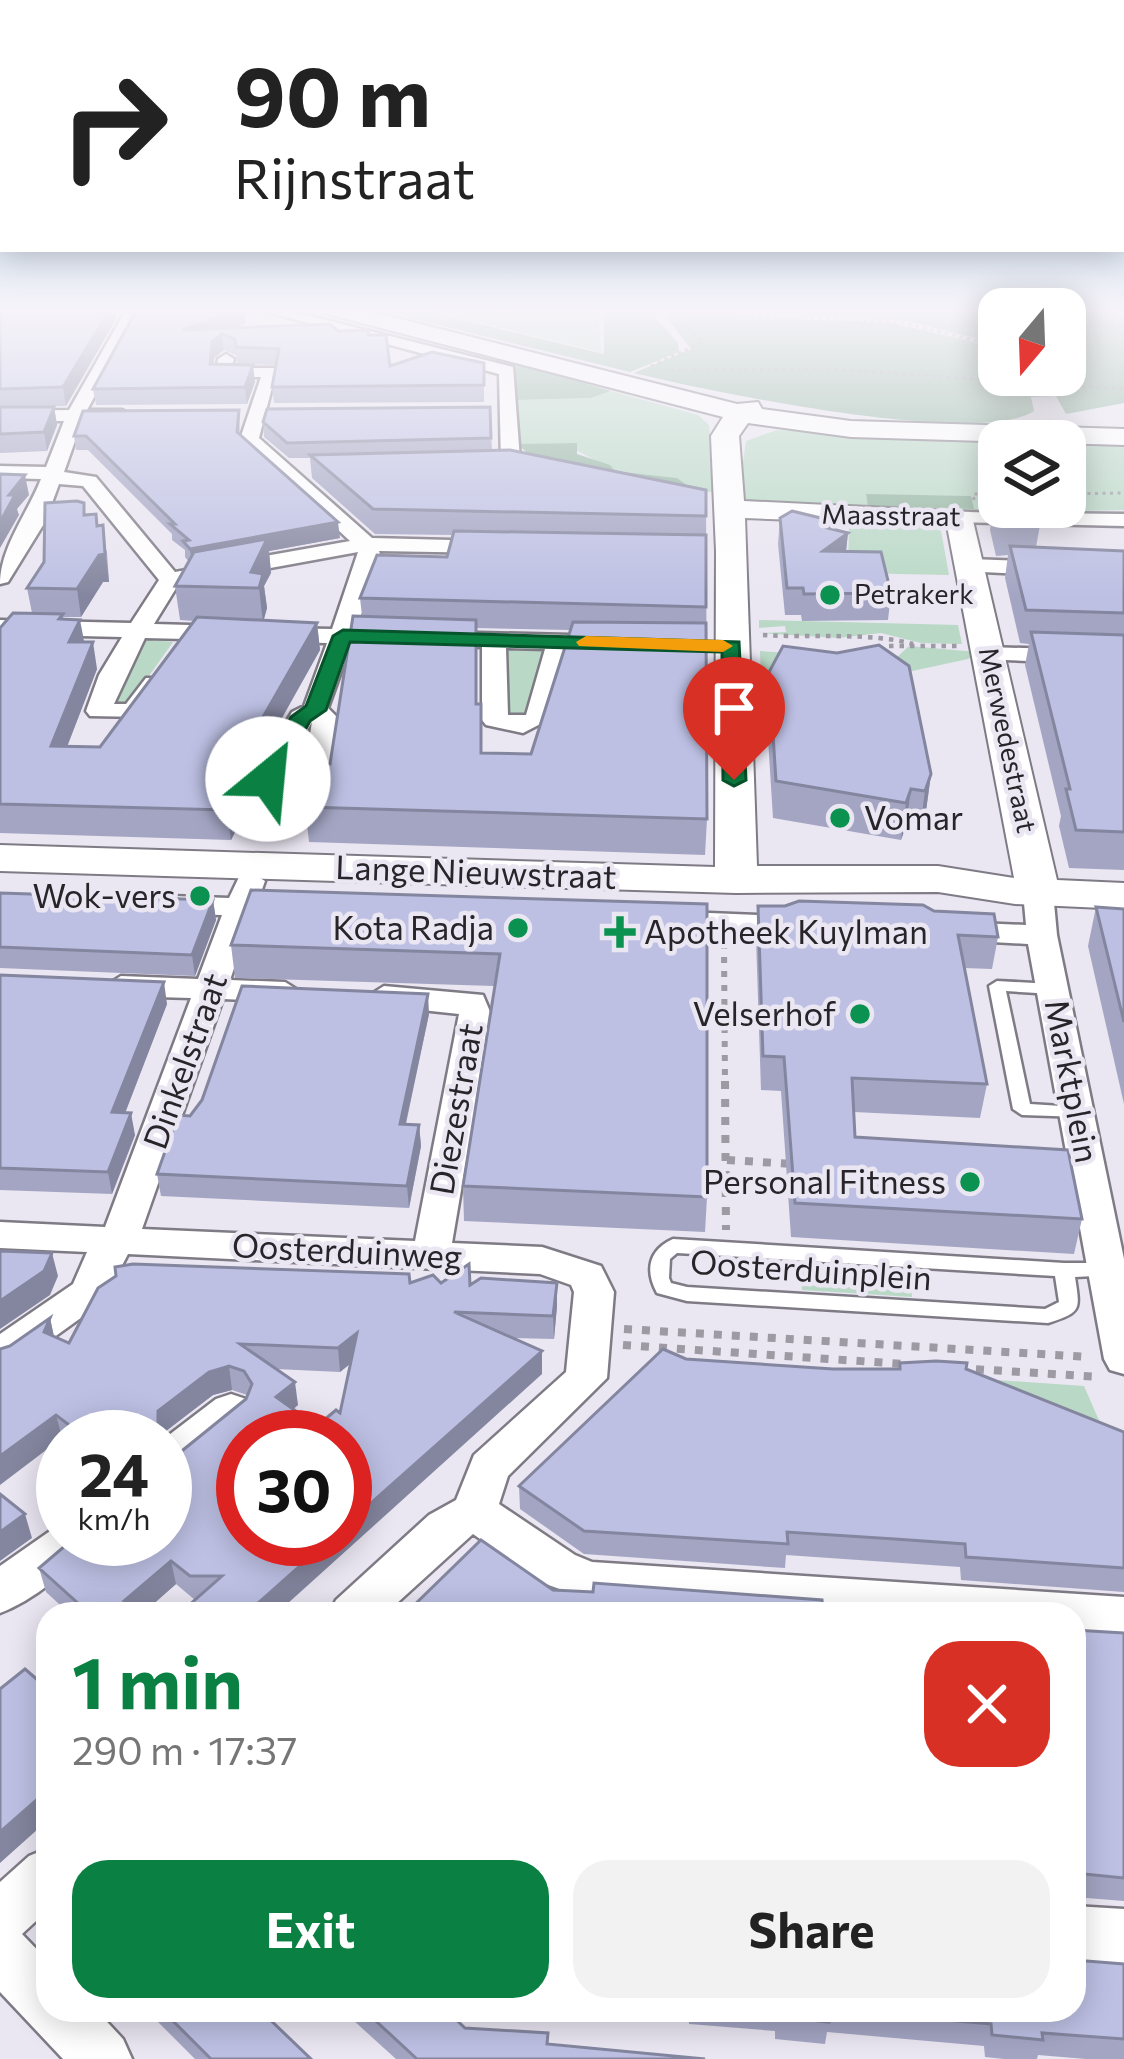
<!DOCTYPE html>
<html lang="en">
<head>
<meta charset="utf-8">
<style>
	:root { --surface:#fff; --page:#f2f2f2; --text:#222; --muted:#767676; --accent:#0b8043 }
	body { margin:0; font-family:Commissioner,sans-serif; background:var(--page); color:var(--text); height:100vh; display:flex; flex-direction:column; font-size:45px; white-space:nowrap }
	* { box-sizing:border-box; margin:0 }
	p { font-size:39px; color:var(--muted) }
	.icon { flex:none; width:66px; height:66px; fill:none; stroke:currentColor; stroke-width:2; stroke-linecap:round; stroke-linejoin:round }
	.map { position:relative; flex:1; overflow:hidden }
	.panel { position:absolute; left:36px; top:1602px; width:1050px; height:420px; display:flex; flex-direction:column; background:var(--surface); border-radius:36px; box-shadow:0 6px 30px #0003 }
	.panel>* { flex:none }
	.top-card { position:absolute; left:0px; top:0px; width:1125px; height:252px; box-shadow:0 6px 30px #0003; background:#fff; color:var(--text); overflow:hidden }
	.needle { width:78px; rotate:199deg }
	.fabs { position:absolute; left:978px; top:288px; display:grid; gap:24px }
	.fabs a { display:grid; place-items:center; width:108px; height:108px; border-radius:24px; background:var(--surface); box-shadow:0 6px 30px #0003; font-size:60px }
	.speed { position:absolute; left:36px; top:1410px; display:flex; gap:24px; font-size:60px; font-weight:700; text-align:center }
	.speed>* { display:grid; place-content:center; width:156px; height:156px; border-radius:50%; background:var(--surface); box-shadow:0 6px 30px #0003; line-height:1 }
	.speed small { font-size:30px; font-weight:400 }
	.speed .limit { border:18px solid #d22; background:#fff; color:#111 }
	.pin { position:absolute; display:grid; place-items:center; width:102px; height:102px; color:#fff; margin:-123px -51px; border-radius:50% 50% 50% 0; rotate:-45deg; box-shadow:0 0 12px #0007 }
	.pin .icon { rotate:45deg }
	.me { position:absolute; width:132px; margin:-66px; rotate:28deg; stroke-linejoin:round; filter:drop-shadow(0 0 9px #0008) }
	.turn { display:flex; align-items:center; gap:42px; height:252px; padding:0 36px; font-size:54px }
	.turn .icon { width:156px; height:156px; stroke-width:2.5 }
	.turn b { display:block; font-size:84px; line-height:102px }
	.round { display:grid; place-items:center; flex:none; width:126px; height:126px; border-radius:36px; background:var(--page) }
	.overview { display:flex; align-items:center; justify-content:space-between; height:204px; padding:0 36px }
	h1 { font-size:72px; font-weight:700; line-height:90px; color:var(--accent) }
	.button { display:flex; gap:24px; margin-top:auto; padding:24px 36px }
	.button a { flex:1; height:138px; border-radius:36px; background:var(--accent); color:#fff; font-size:48px; font-weight:700; line-height:138px; text-align:center }
	.button a+a { background:var(--page); color:var(--text) }
	.map>svg:first-child { display:block }
</style>
</head>
<body>
<div class="map">
<svg width="1124" height="2059" viewBox="0 0 1124 2059">
	<rect width="100%" height="100%" fill="#eae6f2"/>
	<g fill="#b9d9c6">
		<polygon points="423,309 598,309 601,352"/>
		<polygon points="611,391 698,415 709,425 717,492 696,492 677,478 615,471 576,450 517,444 516,400 591,398"/>
		<polygon points="777,430 999,443 999,496 978,497 981,509 1019,510 1022,516 960,515 959,509 973,509 970,496 866,495 869,507 955,509 956,515 744,504 741,477 746,441"/>
		<polygon points="1065,445 1124,446 1124,510 1086,511 1077,497 1065,497"/>
		<polygon points="849,523 940,525 949,575 848,573"/>
		<polygon points="759,620 958,625 962,644 921,643 881,633 838,638 759,633 786,632 785,626 759,628"/>
		<polygon points="142,639 173,642 129,704 112,706"/>
		<polygon points="909,646 977,652 968,659 843,686 761,676 760,651 894,660"/>
		<polygon points="505,650 544,651 526,718 506,716"/>
		<polygon points="801,1263 910,1269 912,1297 802,1290"/>
		<polygon points="996,1380 1084,1386 1101,1425 994,1383"/>
	</g>
	<g fill="#90b49e">
		<polygon points="374,309 417,309 604,354 604,309 648,309 678,343 679,352 630,372"/>
		<path d="M681 309H1095L1124 316V403L1066 414 1056 396 1031 397 1034 411C978 448 708 391 634 373L691 349 663 313 893 323 999 348V375H1035L1039 382 1054 383 1051 375H1065V309H999V344L907 321Z"/>
		<polygon points="497,357 611,391 591,398 516,400 515,373 483,363"/>
		<polygon points="577,443 577,454 610,465 615,471 677,478 694,490 530,456 518,444"/>
		<polygon points="866,494 971,496 974,509 868,507"/>
	</g>
	<g fill="none" stroke-linecap="round" stroke-linejoin="round">
		<defs>
			<g id="lane">
				<polygon points="997,981 1053,984 1061,989 1053,994 1006,991 1030,1104 1077,1107 1083,1109 1086,1113 1083,1117 1022,1115 1013,1109 989,986"/>
				<path d="M673 1239 1064 1263H1107L1114 1265 1117 1270 1114 1275 1075 1277C1080 1310 1082 1312 1048 1323L687 1301 657 1293C645 1271 648 1250 673 1239ZM677 1253 1055 1276 1059 1302 1045 1309 687 1287 671 1283 669 1278 670 1259Z"/>
			</g>
			<g id="street">
				<polygon points="256,309 282,309 513,367 520,459 551,469 541,475 501,463 499,374"/>
				<path d="M126 310H142L87 410H122L131 415 122 420 82 421 64 472 96 477 175 572 350 541 240 439 261 377H215L218 359 226 354 234 359 231 368H277L259 438 372 538 491 541 502 547 491 553 379 551 381 557 356 630 610 636 622 643 610 650 569 649 550 719 523 733 486 725 482 720V647L351 644 328 708 338 718 330 774 297 793 262 788 256 774 292 712 304 706 327 643 278 642 266 635 278 628 332 629 358 552 178 585 154 624 226 626 238 633 226 640 145 638 114 704H126L146 678H164L167 683 142 717 90 716 86 711 99 675 122 637 0 634V620L131 623 159 580 83 486 59 484 45 522 8 582 0 584C0 547 28 513 41 479L0 478V466L46 467 64 421H0V411L69 410ZM506 648 545 649 526 715H508ZM312 722 304 770 283 775 282 774Z"/>
				<polygon points="960,512 1124,514 1124,526 953,522 950,518"/>
				<polygon points="970,559 1124,565 1124,579 962,571 959,566"/>
				<polygon points="988,647 1124,651 1124,665 980,659 980,649"/>
				<polygon points="250,872 265,881 259,898 286,899 301,908 286,917 252,916 230,980 285,982 301,992 285,1002 223,999 142,1229 415,1241 459,1014 384,1006 368,996 384,986 483,995 491,1014 452,1243 542,1247 601,1266 614,1292 607,1378 508,1476 499,1504 575,1555 592,1562 1124,1597 1124,1637 1074,1634 1074,1614 787,1614 592,1601 543,1583 473,1534 385,1614 329,1614 336,1600 429,1515 456,1500 474,1455 566,1372 574,1292 571,1285 540,1274 128,1254 103,1302 14,1366 0,1370 0,1334 73,1284 87,1252 0,1248 0,1222 105,1227 191,998 121,996 105,986 121,976 198,979 222,915 170,914 155,905 170,896 229,898 240,875"/>
				<polygon points="1038,883 1053,892 1057,935 1124,1259 1124,1374 1110,1370 1104,1359 1028,944 956,940 941,931 956,922 1026,925 1023,892"/>
				<polygon points="661,911 781,916 796,925 781,934 650,926 646,920"/>
				<polygon points="231,1394 246,1399 252,1410 246,1421 180,1474 165,1479 165,1438 216,1399"/>
				<path d="M63 1522V1539H91C76 1568 30 1602 0 1613V1566Z"/>
				<polygon points="48,1848 48,1910 22,1934 48,1961 48,2010 96,2010 123,2039 132,2059 63,2059 0,1992 0,1882 29,1856"/>
				<polygon points="1074,1906 1124,1909 1124,1963 1074,1960"/>
			</g>
			<path id="secondary" d="M324 309H361L737 404 758 402 762 409 851 421 1124 429V445L851 437 748 423 739 436 744 501 971 512 1057 880 1124 883V909L1015 904 938 892 736 893 0 871V845L715 867 716 551 711 436 723 417 327 314ZM745 518 947 526 1014 878 938 866H757Z"/>
		</defs>
		<use href="#lane" stroke="#7f7b85" stroke-width="5"/>
		<use href="#street" stroke="#7f7b85" stroke-width="5"/>
		<use href="#secondary" stroke="#7f7b85" stroke-width="4"/>
		<g stroke="#9d9aa3" stroke-width="3" stroke-dasharray="3 4.5" stroke-linecap="butt">
			<polyline points="1100,309 1124,316"/>
			<polyline points="651,366 703,342 668,311 904,323 999,346"/>
			<polyline points="670,370 826,369 1124,389"/>
			<polyline points="1046,375 1060,384"/>
			<polyline points="1065,494 1124,493"/>
			<polyline points="974,500 973,494 999,494"/>
		</g>
		<g stroke="#9d9aa3" stroke-width="4.5" stroke-dasharray="4.5 6" stroke-linecap="butt">
			<path d="M763 635C811 638 869 632 913 644"/>
			<polyline points="889,646 959,646"/>
		</g>
		<g stroke="#9d9aa3" stroke-width="6" stroke-dasharray="6 8" stroke-linecap="butt">
			<polyline points="271,838 283,806"/>
			<polyline points="724,943 725,1084"/>
		</g>
		<g stroke="#9d9aa3" stroke-width="8" stroke-dasharray="8 10" stroke-linecap="butt">
			<polyline points="725,1081 726,1230"/>
			<polyline points="727,1160 794,1164"/>
			<polyline points="624,1329 1090,1357"/>
			<polyline points="623,1345 903,1364"/>
			<polyline points="958,1368 1101,1377"/>
		</g>
		<use href="#lane" fill="#fff" fill-rule="evenodd"/>
		<use href="#street" fill="#fff" fill-rule="evenodd"/>
		<use href="#secondary" fill="#fff" fill-rule="evenodd"/>
	</g>
	<g fill="#a3a5c3" fill-rule="evenodd">
		<polygon points="0,309 114,309 116,319 66,406 24,407 54,407 57,425 47,451 0,453"/>
		<polygon points="137,309 246,323 232,328 338,331 368,335 390,366 484,363 484,402 274,403 272,387 276,365 237,364 236,355 224,350 214,358 213,364 255,382 247,404 96,405 93,389"/>
		<path d="M490 407 492 451 706 490 707 819 705 855 309 842 305 807 330 764 362 616 360 598 447 557 453 535 375 534 312 478 310 458H289L264 437 263 422ZM476 628 570 630 531 754 482 753 477 704Z"/>
		<polygon points="239,410 240,434 340,538 269,551 271,573 264,586 267,608 263,621 317,623 320,650 251,773 254,796 231,840 0,833 0,628 32,613 27,588 86,515 98,526 107,552 109,582 103,582 81,617 63,617 84,642 97,669 67,747 100,747 195,621 180,620 175,586 189,562 185,557 185,550 172,540 172,534 88,450 76,450 74,436"/>
		<polygon points="997,484 999,484 999,507 1043,509 1036,547 1124,551 1124,870 1069,868 1059,826 1061,816 1025,665 1029,644 1020,643 1005,578 1008,555 996,556 990,530"/>
		<polygon points="780,518 837,522 836,531 848,533 846,551 891,593 888,620 802,621 801,615 785,615 778,544"/>
		<polygon points="769,672 931,774 926,811 920,828 906,826 901,840 773,818 766,707"/>
		<polygon points="0,893 213,900 216,920 195,976 0,968"/>
		<polygon points="707,904 707,1197 705,1232 464,1221 463,1186 494,986 235,978 231,945"/>
		<polygon points="758,906 934,911 998,937 992,969 964,968 987,1084 980,1118 854,1112 855,1137 1082,1219 1074,1254 791,1237 781,1091 761,1090 756,938"/>
		<polygon points="1096,907 1124,909 1124,1104 1088,946"/>
		<polygon points="0,975 167,1004 125,1113 135,1135 112,1194 0,1190"/>
		<polygon points="429,1014 406,1124 419,1125 421,1146 409,1208 161,1196 157,1174 190,1116"/>
		<path d="M410 1283 470 1285 557 1306 554 1339 512 1338 542 1351V1374L195 1600 176 1584 142 1614H70L46 1592 39 1568 246 1399 247 1395 232 1390 213 1395 162 1434V1437H63V1439L10 1346 50 1318 54 1336 69 1343ZM350 1363 340 1413 317 1426 293 1409 298 1405 276 1369 340 1372Z"/>
		<polygon points="686,1359 833,1369 899,1369 900,1363 966,1369 1124,1432 1124,1592 961,1580 960,1567 786,1555 785,1568 584,1554 520,1509 519,1486"/>
		<polygon points="1074,1630 1124,1633 1124,1901 1074,1897"/>
		<polygon points="1124,1964 1124,2059 1086,2059 1038,2055 1037,2059 1004,2059 985,2057 984,2046 827,2032 825,2044 775,2039 775,2031 689,2024 689,2011 674,2010 1074,2010"/>
		<polygon points="146,2010 260,2010 311,2059 195,2059"/>
		<polygon points="342,2010 446,2010 465,2028 548,2044 705,2059 396,2059"/>
		<polygon points="545,2010 629,2010 629,2019 545,2012"/>
	</g>
	<g fill="#84869f">
		<polygon points="110,309 114,309 116,319 66,406 63,387"/>
		<polygon points="241,309 244,309 246,323 184,346 183,330"/>
		<polygon points="222,334 224,350 214,358 212,380 210,364 212,342"/>
		<polygon points="253,365 255,382 247,404 245,387"/>
		<polygon points="54,407 57,425 47,451 44,432"/>
		<polygon points="25,475 29,495 17,509 19,515 0,548 0,522 9,495"/>
		<polygon points="338,522 340,538 269,551 271,573 264,586 267,608 263,623 259,588 192,565 190,549"/>
		<polygon points="837,522 835,542 848,533 845,560 823,551 828,528"/>
		<polygon points="103,525 109,582 103,582 81,617 77,589"/>
		<polygon points="80,620 85,646 69,642"/>
		<polygon points="317,623 320,650 251,773 254,796 231,840 227,810 235,766"/>
		<polygon points="93,642 97,669 56,775 51,746"/>
		<polygon points="931,774 926,811 920,828 925,791"/>
		<polygon points="911,789 906,826 901,840 906,803"/>
		<polygon points="213,900 216,920 195,976 192,955"/>
		<polygon points="164,982 167,1004 117,1134 112,1112"/>
		<polygon points="428,994 429,1014 401,1145 400,1124"/>
		<polygon points="131,1113 135,1135 112,1194 108,1172"/>
		<polygon points="419,1125 421,1146 409,1208 407,1186"/>
		<polygon points="52,1253 58,1276 50,1295 0,1329 0,1301"/>
		<polygon points="557,1283 557,1306 554,1339 553,1316"/>
		<polygon points="50,1318 55,1342 44,1332"/>
		<polygon points="357,1333 359,1357 340,1372 338,1348"/>
		<polygon points="542,1351 542,1374 276,1614 246,1614 330,1539 345,1539 345,1526"/>
		<polygon points="229,1366 232,1390 213,1395 162,1434 162,1437 158,1437 158,1411 209,1372"/>
		<polygon points="295,1382 298,1405 279,1421 276,1397"/>
		<polygon points="56,1415 62,1438 0,1485 0,1456"/>
		<polygon points="25,1514 32,1538 0,1561 0,1532"/>
		<polygon points="171,1561 176,1584 142,1614 128,1614 124,1601"/>
		<polygon points="48,1790 48,1820 0,1863 0,1832"/>
	</g>
	<g fill="#bdc0e3" stroke="#84869f" stroke-width="3" fill-rule="evenodd">
		<polygon points="0,309 110,309 63,387 0,389"/>
		<polygon points="137,309 241,309 183,330 330,324 338,331 368,330 368,335 386,335 390,366 432,352 484,363 484,385 272,387 279,349 236,347 235,339 222,334 212,342 210,364 253,365 245,387 93,389"/>
		<polygon points="0,407 54,407 44,432 0,434"/>
		<polygon points="490,407 491,438 287,443 263,422 267,409"/>
		<polygon points="239,410 237,432 338,522 190,549 183,541 189,540 170,524 175,524 86,436 74,436 83,411"/>
		<polygon points="510,450 706,490 706,516 373,509 310,455"/>
		<polygon points="0,474 25,475 9,495 15,495 0,522"/>
		<polygon points="77,501 84,503 84,515 96,514 97,526 103,525 105,554 99,555 77,589 27,588 44,562 45,503"/>
		<polygon points="1003,507 1036,507 1043,509 1003,509"/>
		<polygon points="792,511 837,522 828,528 848,533 823,551 881,552 891,593 804,594 803,588 787,588 780,518"/>
		<polygon points="454,531 706,535 706,607 360,598 377,555 447,557"/>
		<polygon points="267,539 251,572 263,574 259,588 175,586 194,552"/>
		<polygon points="1010,546 1124,551 1124,613 1026,610"/>
		<polygon points="13,613 63,614 59,619 80,620 69,642 93,642 51,746 100,747 197,617 317,623 235,766 250,767 227,810 0,804 0,628"/>
		<polygon points="353,616 476,620 476,704 481,704 481,753 531,754 573,622 706,623 707,819 305,807 314,764 330,764"/>
		<polygon points="1031,632 1124,635 1124,832 1076,830 1066,789 1070,789"/>
		<polygon points="879,645 909,666 931,774 925,791 911,789 906,803 776,781 769,672 783,646 837,653"/>
		<polygon points="251,890 707,904 707,1197 463,1186 500,954 231,945"/>
		<polygon points="0,893 213,900 192,955 0,947"/>
		<polygon points="799,901 923,905 934,911 994,914 998,937 958,935 987,1084 852,1078 855,1137 1068,1150 1082,1219 795,1203 784,1057 763,1056 758,906 785,906"/>
		<polygon points="1096,907 1124,909 1124,1022"/>
		<polygon points="0,975 164,982 112,1112 131,1113 108,1172 0,1168"/>
		<polygon points="242,986 428,994 400,1124 419,1125 407,1186 157,1174 178,1115 190,1116 202,1100"/>
		<polygon points="0,1251 52,1253 44,1271 0,1301"/>
		<path d="M133 1264 409 1274 410 1283 433 1275 441 1283 469 1264 470 1285 481 1278 557 1283 553 1316 454 1312 542 1351 345 1526V1437H243V1539H330L246 1614H179L222 1576H190L171 1561 124 1601 140 1614H90L39 1568 73 1539H165V1457L178 1454 246 1399 252 1384 244 1371 229 1366 209 1372 158 1411V1437H85L56 1415 0 1456V1349L10 1346 50 1318 44 1332 69 1343 98 1288 116 1276 115 1267ZM357 1333 340 1413 336 1410 317 1426 276 1397 295 1382 240 1344 338 1348Z"/>
		<polygon points="663,1349 686,1359 833,1369 900,1369 900,1363 936,1361 967,1363 966,1369 1124,1432 1124,1568 966,1557 965,1544 895,1539 787,1532 788,1544 584,1531 519,1486"/>
		<polygon points="0,1494 25,1514 0,1532"/>
		<polygon points="481,1540 553,1590 593,1592 594,1583 822,1600 823,1614 405,1614"/>
		<polygon points="944,1609 1006,1614 944,1614"/>
		<polygon points="1074,1630 1124,1633 1124,1878 1074,1873"/>
		<polygon points="25,1669 48,1689 48,1790 0,1832 0,1689"/>
		<polygon points="1074,1960 1124,1964 1124,2039 1042,2033 1043,2040 992,2035 991,2024 831,2010 1074,2010"/>
		<polygon points="162,2010 260,2010 311,2059 211,2059"/>
		<polygon points="364,2010 446,2010 465,2028 548,2033 547,2044 705,2059 417,2059"/>
		<polygon points="779,2010 829,2010 829,2022 779,2017"/>
	</g>
	<linearGradient id="sky" x2="0" y2="1"><stop stop-color="#89b9e1"/><stop offset="0.52" stop-color="#f6f4f9"/><stop offset="1" stop-color="#f6f4f9" stop-opacity="0"/></linearGradient>
	<rect width="1124" height="597" fill="url(#sky)"/>
	<polygon fill="#0b8043" stroke="#07532c" stroke-width="3" points="343,630 739,642 746,780 734,786 723,780 722,652 350,642 326,710 310,721 276,784 261,784 257,779 291,717 306,706 333,636"/>
	<polygon fill="#f59e0b" points="586,636 723,640 733,646 723,652 579,646 576,642"/>
	<g fill="#0b9251" stroke="#eae6f2" stroke-width="4.5">
		<circle cx="830" cy="595" r="12"/>
		<circle cx="840" cy="818" r="12"/>
		<circle cx="200" cy="896" r="12"/>
		<circle cx="518" cy="928" r="12"/>
		<path d="M614 914h12v12h12v12h-12v12h-12v-12h-12v-12h12z"/>
		<circle cx="860" cy="1014" r="12"/>
		<circle cx="970" cy="1182" r="12"/>
	</g>
	<g text-anchor="middle" stroke-width="9" stroke-linejoin="round" paint-order="stroke">
		<g font-size="27" fill="#27252a" stroke="#eae6f2">
			<text transform="translate(891 516) rotate(1)" y="9">Maasstraat</text>
			<text transform="translate(1007 740) rotate(78)" y="9">Merwedestraat</text>
		</g>
		<g font-size="27" fill="#27252a" stroke="#eae6f2" text-anchor="start">
			<text x="854" y="604">Petrakerk</text>
		</g>
		<g font-size="33" fill="#27252a" stroke="#eae6f2" text-anchor="end">
			<text x="864" y="830" text-anchor="start">Vomar</text>
			<text x="176" y="908">Wok-vers</text>
			<text x="494" y="940">Kota Radja</text>
			<text x="644" y="944" text-anchor="start">Apotheek Kuylman</text>
			<text x="836" y="1026">Velserhof</text>
			<text x="946" y="1194">Personal Fitness</text>
		</g>
		<g font-size="33" fill="#27252a" stroke="#eae6f2">
			<text transform="translate(476 872) rotate(2)" y="12">Lange Nieuwstraat</text>
			<text transform="translate(185 1061) rotate(-70)" y="12">Dinkelstraat</text>
			<text transform="translate(1072 1081) rotate(79)" y="12">Marktplein</text>
			<text transform="translate(456 1109) rotate(-80)" y="12">Diezestraat</text>
			<text transform="translate(347 1251) rotate(3)" y="12">Oosterduinweg</text>
			<text transform="translate(811 1270) rotate(4)" y="12">Oosterduinplein</text>
		</g>
	</g>
</svg>
<div class="fabs">
<a><svg class="needle" viewBox="-14 -14 28 28"><path d="M0-13l5 13h-10z" fill="#e53935"/><path d="M0 13l5-13h-10z" fill="#767676"/></svg></a>
<a><svg class="icon" aria-label="layers" viewBox="0 0 24 24"><path d="M12 4l9 5-9 5-9-5zM3 14l9 5 9-5"/></svg></a>
</div>
<div class="speed"><div>24<small>km/h</small></div><div class="limit">30</div></div>
<div class="pin" style="left:734px;top:780px;background:#d93025"><svg class="icon" aria-label="arrive" viewBox="0 0 24 24"><path d="M6 21V4h12l-3 4 3 4H6"/></svg></div>
<svg class="me" style="left:268px;top:779px" viewBox="-20 -20 40 40"><circle r="19" fill="#fff"/><path d="M0-13L10 11 0 6-10 11z" fill="#0b8043"/></svg>
<div class="top-card">
<div class="turn"><svg class="icon" aria-label="right" viewBox="0 0 24 24"><path d="M7 20v-9h11M14 6l5 5-5 5"/></svg><div><b>90 m</b>Rijnstraat</div></div>
</div>
<section class="panel">
<div class="overview"><div><h1>1 min</h1><p>290 m · 17:37</p></div><a class="round" style="background:#d93025;color:#fff"><svg class="icon" aria-label="close" viewBox="0 0 24 24"><path d="M6 6l12 12M18 6L6 18"/></svg></a></div>
<div class="button"><a>Exit</a><a>Share</a></div>
</section>
</div>
</body>
</html>
